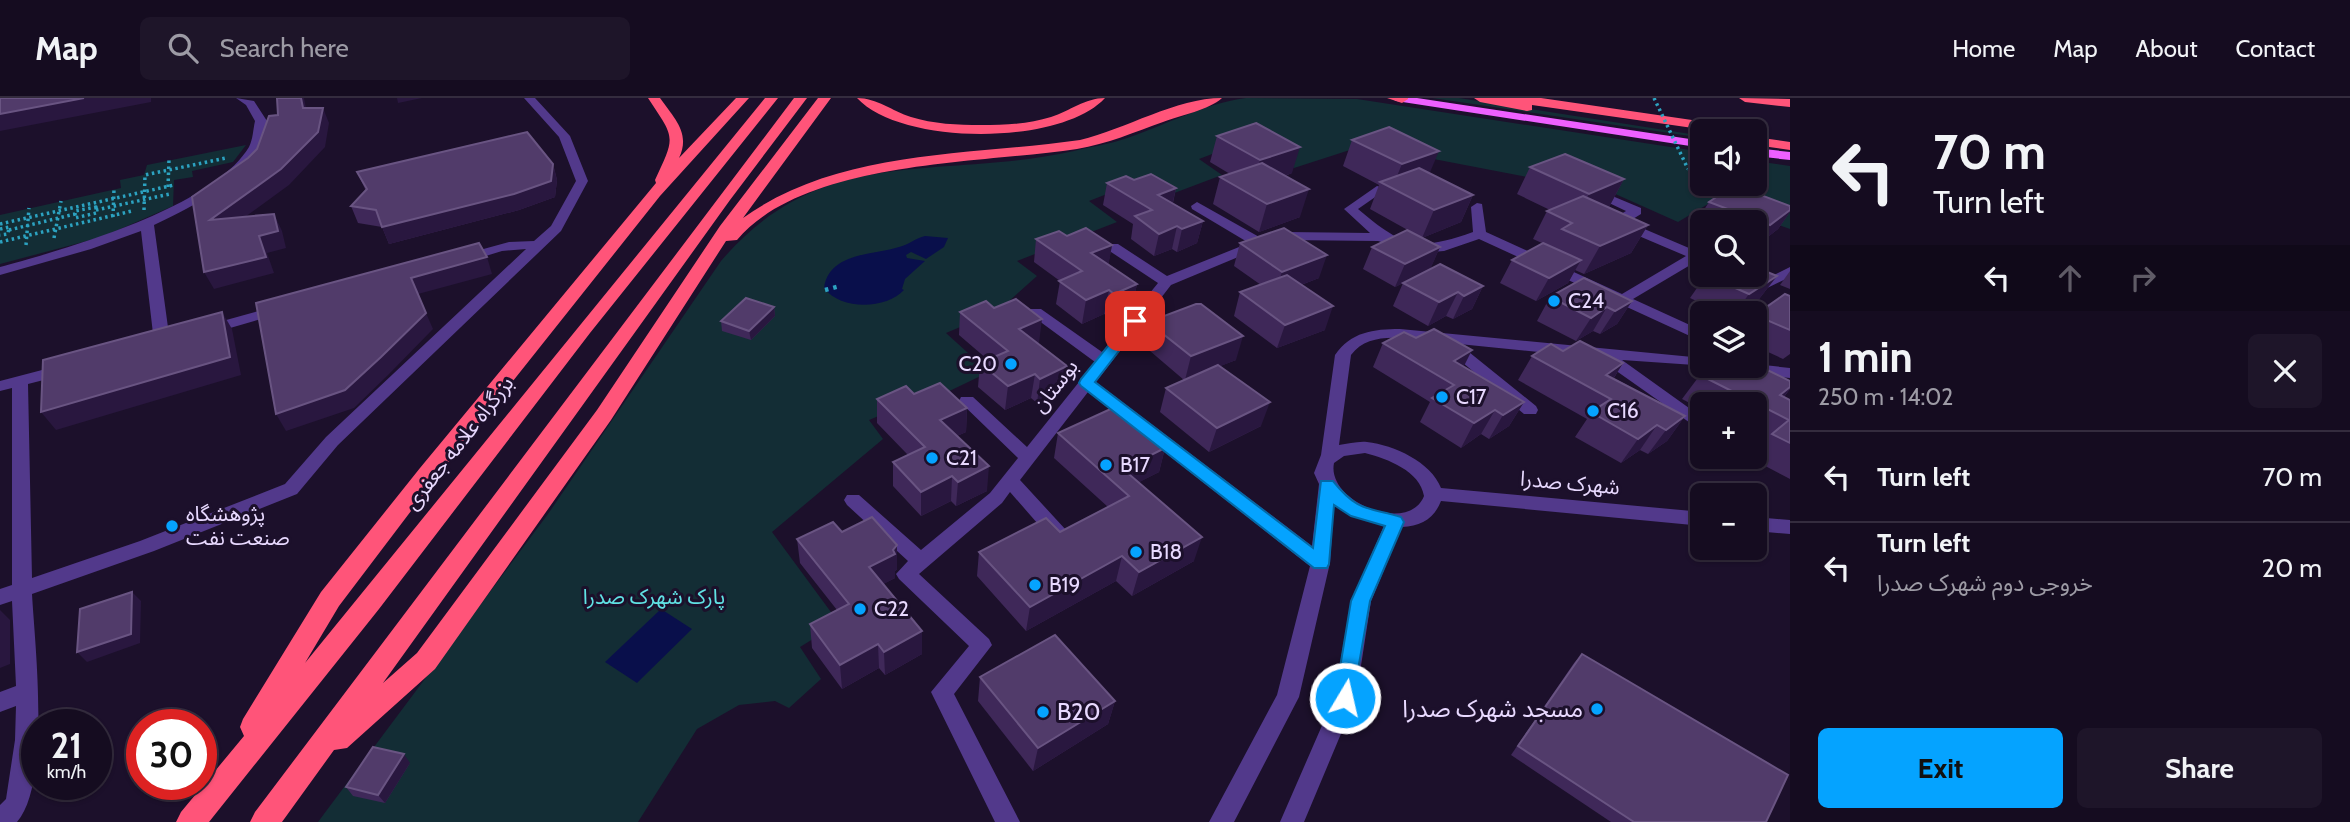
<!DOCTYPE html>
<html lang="en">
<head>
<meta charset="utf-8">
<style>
	:root { --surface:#150c20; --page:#1e1529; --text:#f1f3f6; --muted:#9d9ba5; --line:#342c3e; --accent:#05a3ff }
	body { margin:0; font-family:Cabin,"Noto Sans Arabic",sans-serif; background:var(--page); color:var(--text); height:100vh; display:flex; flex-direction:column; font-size:26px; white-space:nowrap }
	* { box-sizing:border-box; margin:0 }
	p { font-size:23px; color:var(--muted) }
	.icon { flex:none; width:38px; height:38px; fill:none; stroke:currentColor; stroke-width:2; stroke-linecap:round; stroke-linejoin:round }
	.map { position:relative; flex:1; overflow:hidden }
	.side { display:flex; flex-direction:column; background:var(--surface); width:560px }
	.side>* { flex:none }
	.banner { background:#150c20; color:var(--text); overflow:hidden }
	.buttons { position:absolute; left:1690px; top:21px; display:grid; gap:14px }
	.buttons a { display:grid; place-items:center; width:77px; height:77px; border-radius:10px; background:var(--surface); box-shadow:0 2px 5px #0004,0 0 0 2px var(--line); font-size:35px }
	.speed { position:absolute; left:21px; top:611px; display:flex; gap:14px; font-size:35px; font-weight:700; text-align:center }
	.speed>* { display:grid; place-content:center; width:91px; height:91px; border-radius:50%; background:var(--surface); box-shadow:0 2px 5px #0004,0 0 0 2px var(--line); line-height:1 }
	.speed small { font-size:18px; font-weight:400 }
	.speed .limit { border:10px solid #d22; background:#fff; color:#111 }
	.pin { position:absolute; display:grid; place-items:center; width:60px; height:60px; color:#fff; margin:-30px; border-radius:14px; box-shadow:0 4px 10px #0006 }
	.me { position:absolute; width:77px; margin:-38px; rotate:9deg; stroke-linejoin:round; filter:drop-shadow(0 0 5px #0008) }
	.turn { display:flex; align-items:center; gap:24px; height:147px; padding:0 28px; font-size:32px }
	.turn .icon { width:91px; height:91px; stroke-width:2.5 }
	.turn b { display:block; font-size:49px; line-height:60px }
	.lanes { display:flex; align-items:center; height:66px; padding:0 28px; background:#0003; justify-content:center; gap:35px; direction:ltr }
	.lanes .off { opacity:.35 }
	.round { display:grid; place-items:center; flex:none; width:74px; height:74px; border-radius:10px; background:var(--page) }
	.summary { display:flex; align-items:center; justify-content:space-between; height:119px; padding:0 28px }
	h1 { font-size:42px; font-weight:700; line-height:52px }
	.button { display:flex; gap:14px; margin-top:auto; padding:14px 28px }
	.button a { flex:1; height:80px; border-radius:10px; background:var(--accent); color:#111; font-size:28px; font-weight:700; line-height:80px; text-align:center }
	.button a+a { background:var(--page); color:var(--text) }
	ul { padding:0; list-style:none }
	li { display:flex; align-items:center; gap:21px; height:91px; padding:0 28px; border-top:2px solid var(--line) }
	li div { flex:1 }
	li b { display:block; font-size:26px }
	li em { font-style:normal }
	header { display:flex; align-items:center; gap:42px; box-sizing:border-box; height:98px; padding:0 35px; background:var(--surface); border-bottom:2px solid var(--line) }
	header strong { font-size:33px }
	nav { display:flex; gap:38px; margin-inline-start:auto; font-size:24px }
	.search { width:490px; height:63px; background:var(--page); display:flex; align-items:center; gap:18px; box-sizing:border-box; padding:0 24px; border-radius:10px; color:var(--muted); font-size:26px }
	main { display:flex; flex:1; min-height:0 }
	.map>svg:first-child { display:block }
</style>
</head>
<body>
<header>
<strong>Map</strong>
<div class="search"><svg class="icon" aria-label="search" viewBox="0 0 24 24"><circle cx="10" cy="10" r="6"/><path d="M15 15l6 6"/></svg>Search here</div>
<nav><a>Home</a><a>Map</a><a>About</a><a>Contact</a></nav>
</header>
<main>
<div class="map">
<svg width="1790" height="724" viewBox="0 0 1790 724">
	<rect width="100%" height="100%" fill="#1c102b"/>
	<g fill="#132d35">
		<path d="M1246 0 1357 1 1703 54V86H1755V63L1790 68V131L1713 103 1678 124 1584 82 1527 79 1392 53 1356 50 1294 70 1244 44 1199 61 1222 77 1161 100 1135 85 1089 103 1117 124 1017 163 1037 178 998 213 946 235 989 274 916 309 910 305 869 322 883 341 772 434 839 525 800 549 821 581 789 610 775 603 739 607 697 631 638 724H318L548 416 721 163C823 43 940 83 1074 53 1089 49 1106 47 1121 42 1163 29 1201 6 1246 0Z"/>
		<polygon points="1432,0 1459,0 1703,38 1703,40"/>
		<polygon points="246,47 233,64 192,73 193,79 174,82 173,108 102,139 0,166 0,117 121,90 120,82 144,77 147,67"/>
	</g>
	<g fill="#090f4b">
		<path d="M925 138 948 140 944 149 926 161 911 154 906 157 907 160 925 163 905 181 902 191 904 192C887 211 841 213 824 190 829 154 874 157 899 149 908 147 916 140 925 138Z"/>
		<polygon points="661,511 692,531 637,585 605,564"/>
	</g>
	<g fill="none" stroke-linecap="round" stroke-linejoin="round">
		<g stroke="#2ca2c0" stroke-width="3.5" stroke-dasharray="2.5 3.5" stroke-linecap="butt">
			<polyline points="1688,71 1703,73"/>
			<polyline points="168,89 169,62"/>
			<polygon points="96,109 96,115 75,120 75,113"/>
			<polyline points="96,112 170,96"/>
			<polyline points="144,112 145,77 226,60"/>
			<polyline points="113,119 114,91"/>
			<polyline points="0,126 174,87"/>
			<polyline points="0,131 9,129 8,136 0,137"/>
			<polyline points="9,132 75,116"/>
			<polyline points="54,140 61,103"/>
			<polyline points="0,144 132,113"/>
			<polyline points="26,147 29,110"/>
		</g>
		<polyline stroke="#2ca2c0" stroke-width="4.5" stroke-dasharray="3.5 5" stroke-linecap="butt" points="825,192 840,188"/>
		<g fill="#52398b" fill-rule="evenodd">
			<path d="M236 0 254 3 267 23C265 30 265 38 262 45 249 81 187 111 154 127L170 244 167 247 162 249 154 244 141 133 91 151 0 177V169C66 151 212 110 249 49 253 41 253 32 255 23L246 7Z"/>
			<path d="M524 0H535L570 38 588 83 561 133 338 347 297 396 154 453 32 496C35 549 51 685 17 724H0V707L6 701 15 642 16 608 0 614V594L16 588 12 503 0 507V491L12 487V290L0 293V283L65 266 73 271 71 275 28 286 32 480 140 443 285 386 326 339 526 151 502 153 463 165 456 161 458 158 509 144 534 143 551 128 576 83 559 39Z"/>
			<path d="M1377 88 1381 89V95L1358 111C1403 149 1417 154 1473 134L1471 109 1477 105 1482 106 1486 134 1622 196 1686 158 1613 127V121L1626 113 1588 95 1590 92H1598L1641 110V116L1628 124 1703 156V165L1697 163 1633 201 1703 233V244L1479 141 1444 153 1419 155 1378 143 1286 142 1267 147 1171 187 1096 284 1312 448 1319 386 1314 375 1321 357 1335 257C1351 234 1373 231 1400 231L1703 260V268H1709L1622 262 1703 320V334L1598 260 1459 246 1536 308 1538 312 1536 316H1524L1444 249 1442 245C1413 242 1371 230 1351 257L1339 347C1348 346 1358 343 1367 344 1394 347 1431 364 1441 390L1703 414V428L1441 403C1434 421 1421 428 1402 429L1371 503 1356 600 1304 724H1280L1334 600 1351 503 1384 428 1355 419 1334 406 1330 465 1299 599 1234 724H1209L1277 597 1310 468 1088 294 1020 382 1066 432 1068 437 1066 442H1052L1010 394 1002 405 919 476 989 541 992 547 954 596 1020 724H995L931 594 969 548 899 481 896 476 908 463 847 407 844 402 847 397H859L921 452 990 395 1018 360 959 303 961 299H973L1027 349 1095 264 1031 217 1029 214 1031 211H1041L1102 254 1158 185 1108 152V146H1118L1167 178 1249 145 1192 111 1191 108 1197 104 1261 140 1286 134 1370 135 1344 111ZM1365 355C1388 361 1420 373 1424 398 1409 437 1326 404 1334 365L1344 358Z"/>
			<polygon points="1790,169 1790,179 1763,192 1730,177 1748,177 1762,183"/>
			<polygon points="280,207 287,211 285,214 206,237 198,232 201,229"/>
			<polygon points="1755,266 1790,270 1790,280 1728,273 1720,268"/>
			<polygon points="1755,419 1790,422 1790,436 1755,433"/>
		</g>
		<g fill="#ee60ff" fill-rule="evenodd">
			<polygon points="1391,0 1417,0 1703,43 1703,50 1396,3"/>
			<polygon points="1755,50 1790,54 1790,62 1755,58"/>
		</g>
		<g fill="#ff5479" fill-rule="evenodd">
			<path d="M648 0H660C674 20 691 35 679 60L736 0H749L660 98 436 380 339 508 305 565 765 0H778L590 235 379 511 209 724H176L181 714 244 638 240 629 243 621 321 494 420 370 656 85 655 82C676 37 675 41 648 0Z"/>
			<path d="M794 0H807L730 102 383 585 417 555 597 312 720 128 818 0H831L743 120C839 51 968 58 1080 42 1126 31 1176 0 1222 0 1209 12 1181 17 1163 24 1135 34 1107 46 1077 51 979 66 805 62 737 142L726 143 611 322 435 571 347 650 334 652 282 724H250L255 714Z"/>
			<path d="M857 0C877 0 892 13 911 19 933 26 958 27 981 27 1004 27 1029 26 1051 19 1070 13 1085 0 1105 0 1061 48 901 48 857 0Z"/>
			<polygon points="1387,0 1408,0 1408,1 1402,5"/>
			<polygon points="1474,0 1541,0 1740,29 1747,33 1714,33 1532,7 1532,12 1527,13 1480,4"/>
			<polygon points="1739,0 1790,1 1790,9 1745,4"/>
			<polygon points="1755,39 1790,44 1790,52 1755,47"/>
		</g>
		<polyline stroke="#2ca2c0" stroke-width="3.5" stroke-dasharray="2.5 3.5" stroke-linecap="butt" points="1654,0 1688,71"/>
	</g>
	<g fill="#3f2859">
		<polygon points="1217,38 1292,75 1285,78 1300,119 1259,134 1213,106 1220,79 1230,76 1210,64"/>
		<polygon points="1352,42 1430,75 1473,97 1461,124 1422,140 1370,111 1379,87 1343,68"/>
		<polygon points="553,66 557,82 555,99 519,112 389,146 382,129 358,125 351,108 366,93 357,74"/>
		<polygon points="1530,69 1624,81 1609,109 1648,127 1631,155 1584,176 1575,172 1568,185 1536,203 1500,185 1512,162 1542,145 1533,141 1547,113 1550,112 1517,96"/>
		<polygon points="1134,82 1176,90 1173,105 1203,123 1197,145 1177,154 1172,151 1154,158 1131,141 1133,126 1103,107 1107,85"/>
		<polygon points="1709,104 1790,108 1790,114 1778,131 1755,149 1755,124 1703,124 1703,129 1695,126"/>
		<polygon points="1067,138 1112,147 1108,167 1137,186 1132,209 1110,219 1104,216 1082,226 1056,206 1060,183 1034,164 1036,141"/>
		<polygon points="1240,145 1319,180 1301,187 1325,232 1277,250 1234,218 1240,194 1261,187 1234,168"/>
		<polygon points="1372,149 1440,149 1430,171 1483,188 1472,211 1453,221 1446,218 1428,228 1393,208 1403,185 1395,189 1363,171"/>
		<polygon points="1790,173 1790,191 1780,187"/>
		<polygon points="1706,177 1777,178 1759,201 1738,215 1722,215 1690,200"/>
		<polygon points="1790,198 1790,256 1783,261 1755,248 1755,217"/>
		<polygon points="1550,199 1632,203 1617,226 1600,236 1593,233 1576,243 1537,223"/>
		<polygon points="774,209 775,218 751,242 722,233 721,223"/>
		<polygon points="960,214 1039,245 1037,245 1067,268 1063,292 1037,305 1031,300 1005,312 978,289 980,265 987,261 959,237"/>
		<polygon points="1148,224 1236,262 1220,268 1261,328 1209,354 1160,314 1166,290 1184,282 1143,247"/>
		<polygon points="1383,245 1464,269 1524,304 1509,328 1489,341 1481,336 1461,350 1420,324 1430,304 1373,269"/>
		<polygon points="1532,258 1623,265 1614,280 1685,318 1667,343 1648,356 1640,352 1621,365 1575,339 1587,321 1518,282"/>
		<polygon points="1732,272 1790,283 1790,291 1784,299 1790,302 1790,381 1752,361 1753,359 1755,359 1755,356 1765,344 1755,339 1755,306 1703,306 1703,312 1682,301 1700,277"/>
		<polygon points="914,296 967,310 966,334 957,338 987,393 956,408 951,403 921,418 893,388 893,364 908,357 877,325 877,301"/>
		<polygon points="1058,335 1165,350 1159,374 1139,384 1194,463 1132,498 1116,483 1026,533 977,478 979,454 1060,434 1108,409 1054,360"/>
		<polygon points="797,441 897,447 897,471 895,473 895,480 883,486 922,533 922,556 885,577 879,570 842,591 812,550 810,526 837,512 800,465"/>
		<polygon points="1582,556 1766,724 1611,724 1511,657 1574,565"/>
		<polygon points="980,579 1115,603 1108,626 1033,673 978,603"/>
		<polygon points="410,665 385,705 353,698 346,689"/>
	</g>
	<g fill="#29173f">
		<polygon points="84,0 151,0 151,4 0,33 0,16"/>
		<polygon points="301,0 304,0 309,25 303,10"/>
		<polygon points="397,0 422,0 398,5"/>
		<polygon points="323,10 329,25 325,49 289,87 219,138 210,122"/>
		<polygon points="1300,49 1292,75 1253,89 1260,62"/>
		<polygon points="1439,53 1428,79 1392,90 1402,66"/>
		<polygon points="553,66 557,82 555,99 519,112 389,146 382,129"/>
		<polygon points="1624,81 1609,109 1574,124 1589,96"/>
		<polygon points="1176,90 1171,112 1158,97"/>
		<polygon points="1309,91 1300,119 1259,134 1267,106"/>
		<polygon points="1473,97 1461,124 1422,140 1434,112"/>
		<polygon points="1790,112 1790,114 1778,131 1755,149 1770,127"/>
		<polygon points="274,116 282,133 286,150 267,155 274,175 214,191 204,174 259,138"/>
		<polygon points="1203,123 1197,145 1177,154 1182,131"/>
		<polygon points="1648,127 1631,155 1584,176 1600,148"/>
		<polygon points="1177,128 1172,151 1154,158 1159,136"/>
		<polygon points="1112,147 1108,170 1091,155"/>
		<polygon points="1440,149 1430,172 1395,189 1405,166"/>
		<polygon points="1327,157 1319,180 1274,197 1282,174"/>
		<polygon points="487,159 492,176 418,196 411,180"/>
		<polygon points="1581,162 1568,185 1536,203 1549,180"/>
		<polygon points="1777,178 1759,201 1738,215 1735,215 1749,196"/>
		<polygon points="1137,186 1132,209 1110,219 1114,196"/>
		<polygon points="1483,188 1472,211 1453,221 1464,198"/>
		<polygon points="1109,192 1104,216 1082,226 1086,202"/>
		<polygon points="1458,194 1446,218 1428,228 1439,204"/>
		<polygon points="1632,203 1617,226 1600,236 1615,213"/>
		<polygon points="1333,208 1325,232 1277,250 1285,227"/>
		<polygon points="774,209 775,218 751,242 749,233"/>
		<polygon points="1607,209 1593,233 1576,243 1591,220"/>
		<polygon points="222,214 232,231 241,277 56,332 41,314"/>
		<polygon points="426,215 433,231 389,276 354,310 286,333 276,316"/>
		<polygon points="1042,221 1039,245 1016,255 1019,231"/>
		<polygon points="1243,238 1236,262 1185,282 1191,258"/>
		<polygon points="1472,252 1460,276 1454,263"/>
		<polygon points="1623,265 1608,289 1606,277"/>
		<polygon points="1067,268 1063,292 1037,305 1040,281"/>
		<polygon points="1035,276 1031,300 1005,312 1008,288"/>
		<polygon points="1790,289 1790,291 1775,309 1780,297"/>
		<polygon points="1270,304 1261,328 1209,354 1217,330"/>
		<polygon points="1524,304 1509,328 1489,341 1503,317"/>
		<polygon points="967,310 966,334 939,346 940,322"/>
		<polygon points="1495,312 1481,336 1461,350 1474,325"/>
		<polygon points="1685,318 1667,343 1648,356 1666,332"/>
		<polygon points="1657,327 1640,352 1621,365 1638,341"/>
		<polygon points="1165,350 1159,374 1122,393 1123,371"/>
		<polygon points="989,368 987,393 956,408 958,384"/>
		<polygon points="952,378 951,403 921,418 921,394"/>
		<polygon points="1202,439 1194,463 1132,498 1139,474"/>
		<polygon points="897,447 897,471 895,473 895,480 870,493 869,469 893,452"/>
		<polygon points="1122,458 1116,483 1026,533 1030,509"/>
		<polygon points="132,494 141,503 140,545 87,564 77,554"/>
		<polygon points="0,512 10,522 10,566 0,570"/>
		<polygon points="922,533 922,556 885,577 884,554"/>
		<polygon points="878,546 879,570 842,591 840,567"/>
		<polygon points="1115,603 1108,626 1033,673 1038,650"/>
		<polygon points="404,656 410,665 385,705 378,697"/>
	</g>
	<g fill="#513b6a" stroke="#695482" stroke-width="2">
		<polygon points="0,0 84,0 0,16"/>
		<polygon points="277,0 301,0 303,10 323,10 318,34 281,71 210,122 274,116 278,133 259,138 266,159 204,174 192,99 248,60 257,51 269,18 278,17"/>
		<polygon points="1256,25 1300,49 1260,62 1217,38"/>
		<polygon points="1389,29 1439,53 1402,66 1352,42"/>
		<polygon points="527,34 553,66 551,83 514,96 382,129 376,112 351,108 367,91 357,74"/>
		<polygon points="1565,56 1624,81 1589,96 1530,69"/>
		<polygon points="1262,65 1309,91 1267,106 1220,79"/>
		<polygon points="1419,70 1473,97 1434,112 1380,84"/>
		<polygon points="1151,76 1176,90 1158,97 1203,123 1182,131 1177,128 1159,136 1135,118 1152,112 1107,85 1126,78 1134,82"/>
		<polygon points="1734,87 1790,108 1790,112 1770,127 1709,104"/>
		<polygon points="1583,98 1648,127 1600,148 1562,131 1572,125 1547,113"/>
		<polygon points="1086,130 1112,147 1091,155 1137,186 1114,196 1109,192 1086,202 1059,183 1082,173 1036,141 1059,133 1067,138"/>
		<polygon points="1284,130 1327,157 1282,174 1240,145"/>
		<polygon points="1407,132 1440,149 1405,166 1372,149"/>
		<polygon points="479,145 487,159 411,180 426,215 381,259 345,292 276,316 256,205"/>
		<polygon points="1543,145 1581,162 1549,180 1512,162"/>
		<polygon points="1440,166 1483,188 1464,198 1458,194 1439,204 1403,185"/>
		<polygon points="1755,169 1777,178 1749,196 1706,177 1755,177"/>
		<polygon points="1287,177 1333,208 1285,227 1240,194"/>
		<polygon points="1584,180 1632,203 1615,213 1607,209 1591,220 1550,199"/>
		<polygon points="1785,196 1790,198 1790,232 1755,217"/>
		<polygon points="746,200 774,209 749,233 721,223"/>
		<polygon points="1016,201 1042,221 1019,231 1067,268 1040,281 1035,276 1008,288 980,265 1008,253 960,214 986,203 994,210"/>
		<polygon points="1196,206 1201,206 1243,238 1191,258 1148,224"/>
		<polygon points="222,214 230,259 41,314 43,262"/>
		<polygon points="1434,231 1472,252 1454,263 1524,304 1503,317 1495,312 1474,325 1432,300 1454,287 1383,245 1404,234 1416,240"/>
		<polygon points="1580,243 1623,265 1606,277 1685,318 1666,332 1657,327 1638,341 1591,314 1611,301 1532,258 1551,246 1563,253"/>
		<polygon points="1755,266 1790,283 1790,289 1780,297 1790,302 1790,345 1772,336 1789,322 1700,277 1713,268 1722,268 1732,272 1738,268 1755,268"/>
		<polygon points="1218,267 1270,304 1217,330 1166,290"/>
		<polygon points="940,285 967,310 940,322 989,368 958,384 952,378 921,394 893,364 925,349 877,301 906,288 914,296"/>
		<polygon points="1115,309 1165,350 1123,371 1202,439 1139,474 1122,458 1030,509 979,454 1046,420 1060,434 1129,398 1058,335"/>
		<polygon points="872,419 897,447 893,452 895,456 869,469 922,533 884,554 878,546 840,567 810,526 849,506 797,441 833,424 842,434"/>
		<polygon points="132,494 131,536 77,554 80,511"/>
		<polygon points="1055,537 1115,603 1038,650 980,579"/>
		<polygon points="1582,556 1788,677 1766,724 1634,724 1518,648"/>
		<polygon points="373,649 404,656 378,697 346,689"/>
	</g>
	<path fill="#05a3ff" stroke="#036aa6" stroke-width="2" d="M1135 219 1142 223 1095 284 1313 450 1321 383H1333C1358 414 1367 409 1401 419L1404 424 1370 503 1352 606 1345 609 1338 606 1335 600 1351 503 1385 428 1351 418 1334 407 1329 466 1327 470H1314L1081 288 1079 285 1081 281 1130 221Z"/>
	<g fill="#05a3ff" stroke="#1c102b" stroke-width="2.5">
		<circle cx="1554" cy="203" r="7"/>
		<circle cx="1011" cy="266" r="7"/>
		<circle cx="1442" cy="299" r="7"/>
		<circle cx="1593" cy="313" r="7"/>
		<circle cx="932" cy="360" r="7"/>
		<circle cx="1106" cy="367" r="7"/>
		<circle cx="172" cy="428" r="7"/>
		<circle cx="1136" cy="454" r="7"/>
		<circle cx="1035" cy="487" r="7"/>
		<circle cx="860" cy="511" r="7"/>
		<circle cx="1597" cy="611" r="7"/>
		<circle cx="1043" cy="614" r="7"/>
	</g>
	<g text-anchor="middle" stroke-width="6" stroke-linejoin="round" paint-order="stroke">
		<g font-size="21" fill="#e8d9ff" stroke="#1c102b" text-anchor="start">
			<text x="1568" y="210">C24</text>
			<text x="997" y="273" text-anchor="end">C20</text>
			<text x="1456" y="306">C17</text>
			<text x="1607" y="320">C16</text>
			<text x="946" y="367">C21</text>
			<text x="1120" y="374">B17</text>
			<text x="186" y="423">پژوهشگاه<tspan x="186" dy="24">صنعت نفت</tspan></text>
			<text x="1150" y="461">B18</text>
			<text x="1049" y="494">B19</text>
			<text x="874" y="518">C22</text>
		</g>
		<g font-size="21" fill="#e8d9ff" stroke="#1c102b">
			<text transform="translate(1055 288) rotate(-52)" y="7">بوستان</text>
			<text transform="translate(459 345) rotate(-52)" y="7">بزرگراه علامه جعفری</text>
			<text transform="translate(1570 385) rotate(5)" y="7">شهرک صدرا</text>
		</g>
		<g font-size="21" fill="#60e2e4" stroke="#1c102b">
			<text x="654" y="506">پارک شهرک صدرا</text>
		</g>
		<g font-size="24" fill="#e8d9ff" stroke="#1c102b" text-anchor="end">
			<text x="1583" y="619">مسجد شهرک صدرا</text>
			<text x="1057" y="622" text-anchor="start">B20</text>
		</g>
	</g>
</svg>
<div class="buttons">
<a><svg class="icon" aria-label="sound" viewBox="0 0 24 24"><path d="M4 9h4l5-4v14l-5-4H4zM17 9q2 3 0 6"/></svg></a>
<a><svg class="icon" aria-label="search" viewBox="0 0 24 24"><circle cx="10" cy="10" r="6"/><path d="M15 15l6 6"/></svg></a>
<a><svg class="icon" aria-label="layers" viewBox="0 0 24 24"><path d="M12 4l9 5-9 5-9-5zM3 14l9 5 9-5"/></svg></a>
<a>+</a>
<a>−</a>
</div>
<div class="speed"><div>21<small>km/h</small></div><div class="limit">30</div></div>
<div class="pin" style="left:1135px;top:223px;background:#d93025"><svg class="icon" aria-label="arrive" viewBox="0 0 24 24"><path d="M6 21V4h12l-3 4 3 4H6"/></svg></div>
<svg class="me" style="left:1345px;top:600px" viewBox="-20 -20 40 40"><circle r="17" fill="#05a3ff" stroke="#fff" stroke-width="3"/><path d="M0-11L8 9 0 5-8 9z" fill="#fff"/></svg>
</div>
<section class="side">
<div class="banner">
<div class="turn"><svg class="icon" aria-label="left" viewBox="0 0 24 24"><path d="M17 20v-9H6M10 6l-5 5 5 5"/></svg><div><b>70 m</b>Turn left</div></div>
<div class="lanes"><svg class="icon" aria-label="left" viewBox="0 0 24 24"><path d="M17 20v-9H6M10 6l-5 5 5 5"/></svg><svg class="icon off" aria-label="ahead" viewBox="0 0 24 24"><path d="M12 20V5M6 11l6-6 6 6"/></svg><svg class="icon off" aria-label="right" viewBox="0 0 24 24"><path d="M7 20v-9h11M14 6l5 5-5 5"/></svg></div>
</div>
<div class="summary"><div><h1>1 min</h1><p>250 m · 14:02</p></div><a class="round"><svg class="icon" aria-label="close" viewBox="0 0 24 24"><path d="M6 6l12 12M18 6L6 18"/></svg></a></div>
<ul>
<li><svg class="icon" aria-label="left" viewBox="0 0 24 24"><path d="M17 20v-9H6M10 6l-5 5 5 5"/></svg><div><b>Turn left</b></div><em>70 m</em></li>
<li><svg class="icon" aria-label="left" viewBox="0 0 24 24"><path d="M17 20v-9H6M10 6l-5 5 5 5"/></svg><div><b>Turn left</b><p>خروجی دوم شهرک صدرا</p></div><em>20 m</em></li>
</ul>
<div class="button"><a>Exit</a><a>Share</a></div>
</section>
</main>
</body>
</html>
